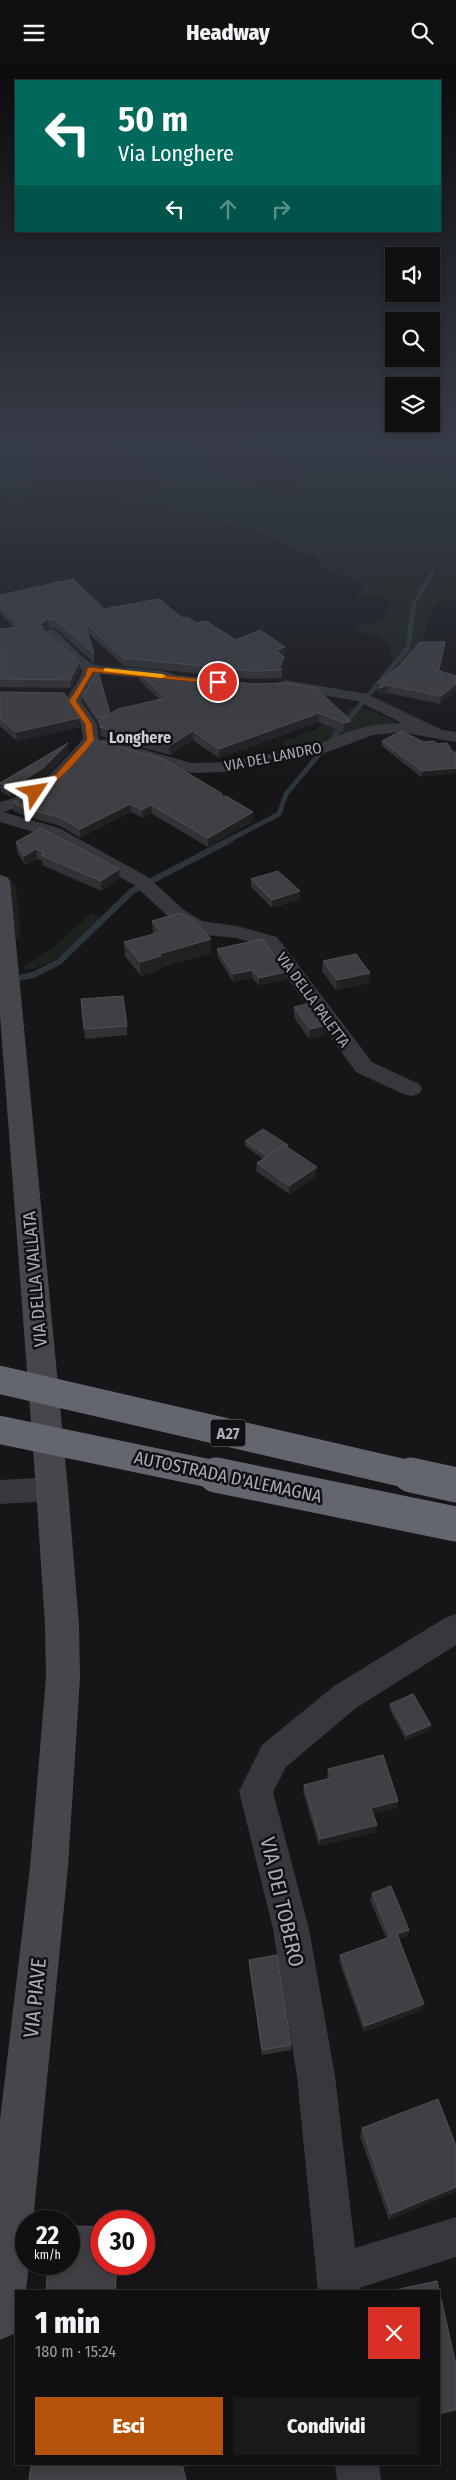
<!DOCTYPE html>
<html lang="it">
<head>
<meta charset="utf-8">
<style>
	:root { --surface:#101012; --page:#19191b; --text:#f1f3f6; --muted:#9c9d9f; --line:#303032; --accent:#b45309 }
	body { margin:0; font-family:"Fira Sans Condensed",sans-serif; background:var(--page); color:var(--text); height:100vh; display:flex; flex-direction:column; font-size:19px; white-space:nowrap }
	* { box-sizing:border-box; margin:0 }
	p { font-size:16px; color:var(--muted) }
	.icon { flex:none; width:28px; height:28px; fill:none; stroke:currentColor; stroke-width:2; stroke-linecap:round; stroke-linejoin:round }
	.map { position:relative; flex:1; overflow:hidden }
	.sheet { position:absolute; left:15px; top:2225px; width:425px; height:175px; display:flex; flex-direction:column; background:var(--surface); border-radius:0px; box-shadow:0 2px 8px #0003,0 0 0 1px var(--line) }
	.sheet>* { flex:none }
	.top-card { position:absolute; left:15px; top:15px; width:426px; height:152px; border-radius:0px; box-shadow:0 2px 8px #0003,0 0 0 1px var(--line); background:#00695c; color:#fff; overflow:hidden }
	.fabs { position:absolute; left:385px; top:182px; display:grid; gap:10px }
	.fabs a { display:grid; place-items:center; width:55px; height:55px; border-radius:0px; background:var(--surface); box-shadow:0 2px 8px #0003,0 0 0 1px var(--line); font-size:25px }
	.speed { position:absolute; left:15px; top:2145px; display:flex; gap:10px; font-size:25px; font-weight:700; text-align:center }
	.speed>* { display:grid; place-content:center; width:65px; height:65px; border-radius:50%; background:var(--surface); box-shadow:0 2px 8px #0003,0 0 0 1px var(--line); line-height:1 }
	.speed small { font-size:12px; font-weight:400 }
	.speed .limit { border:8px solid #d22; background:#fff; color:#111 }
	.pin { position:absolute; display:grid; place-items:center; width:42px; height:42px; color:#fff; margin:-21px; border:2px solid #fff; border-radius:50%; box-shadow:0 1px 5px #0007 }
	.me { position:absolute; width:55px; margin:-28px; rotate:57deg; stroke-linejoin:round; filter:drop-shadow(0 0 4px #0008) }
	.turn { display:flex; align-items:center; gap:18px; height:105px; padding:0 20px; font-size:22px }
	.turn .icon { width:65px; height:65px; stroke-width:2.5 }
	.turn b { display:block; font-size:35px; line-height:42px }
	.lanes { display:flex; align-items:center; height:48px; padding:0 20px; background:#0003; justify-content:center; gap:25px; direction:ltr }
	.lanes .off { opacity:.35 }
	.round { display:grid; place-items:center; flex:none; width:52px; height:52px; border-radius:0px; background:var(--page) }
	.head { display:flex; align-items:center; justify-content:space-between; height:85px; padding:0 20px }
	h1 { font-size:30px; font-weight:800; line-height:38px }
	.action { display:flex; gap:10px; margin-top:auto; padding:10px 20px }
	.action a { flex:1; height:58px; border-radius:0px; background:var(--accent); color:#fff; font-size:20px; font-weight:800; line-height:58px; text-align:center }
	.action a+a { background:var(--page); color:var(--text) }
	header { display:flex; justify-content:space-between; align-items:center; height:65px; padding:0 20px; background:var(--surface); font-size:22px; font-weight:800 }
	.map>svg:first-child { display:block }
</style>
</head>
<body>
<header><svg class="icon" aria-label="menu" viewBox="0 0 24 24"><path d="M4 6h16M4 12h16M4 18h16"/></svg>Headway<svg class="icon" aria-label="search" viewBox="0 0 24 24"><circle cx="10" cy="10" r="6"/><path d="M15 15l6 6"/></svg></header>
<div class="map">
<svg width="456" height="2415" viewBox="0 0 456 2415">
	<rect width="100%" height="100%" fill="#161618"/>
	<g fill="#1c231d">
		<path d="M0 374H17L37 381C46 396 42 408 29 419L30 423 38 430 24 432 19 436 7 431 0 432Z"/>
		<path d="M72 374H181L204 386 216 398 205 406 221 408 288 427 299 421 296 412 304 405 285 400 287 394 297 393 300 390C286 384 270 392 255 389L264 382 266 377 264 374H352L355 380 368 386 366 389C380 393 419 403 430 393L456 395V536H441C422 553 432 556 423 573 418 582 409 590 403 598H392L389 588 392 584 384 575 357 567 356 561 382 555 389 545 391 537 381 530 358 533 363 521 355 515 325 504 318 494 253 465 125 435C137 424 154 428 167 420L152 413V409C141 395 125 379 107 378 94 377 83 383 72 374Z"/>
		<polygon points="387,374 456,374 456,393 426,390 424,386 404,383 403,382 408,378"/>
		<polygon points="357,640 401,659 349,667 328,674 323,680 294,687 281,677 313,666"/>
		<polygon points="8,813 16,821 21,874 14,872"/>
		<path d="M92 848 106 856C81 876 57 901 24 905V901L52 883Z"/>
	</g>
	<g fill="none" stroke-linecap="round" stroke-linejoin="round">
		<polyline stroke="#2c353c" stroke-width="4" points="412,553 414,538 433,507"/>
		<polyline stroke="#2c353c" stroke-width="5" points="227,776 279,749 286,729 408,583 412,551"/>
		<polyline stroke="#2c353c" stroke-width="6" points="19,913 33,910 59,897 132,826 230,775"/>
		<g fill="#37383d" fill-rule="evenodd">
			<path d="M50 564 55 565C64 573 86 598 96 600 111 604 170 601 179 613L171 618 135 612 97 609 81 636 97 659 99 675C76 708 43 737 3 747L59 763 148 812 184 845 202 856 237 861 277 872 372 997 419 1019 422 1024 419 1029 411 1031 403 1029 356 1007 263 880 236 873 205 870 188 864 170 853 134 820 47 771 0 757V737C35 729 60 700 83 674L81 659 65 636 81 611 82 605 45 571 43 568Z"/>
			<polygon points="285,615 367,629 442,665 456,667 456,677 400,667 373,670 317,691 227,707 191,708 99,682 97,679 99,676 105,674 192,698 227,697 313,682 347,667 373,660 402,658 358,636 280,623 277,620 280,617"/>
			<polygon points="52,1412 62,1416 66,1424 62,1432 52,1436 0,1439 0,1415"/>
			<polygon points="456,1549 456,1580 356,1643 286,1702 273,1727 309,1864 335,2011 355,2183 456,2152 456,2192 359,2223 360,2226 318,2226 297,2011 273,1864 239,1726 262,1680 334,1621 445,1553"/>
			<polygon points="335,2399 379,2399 381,2415 337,2415"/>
		</g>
		<polygon fill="#45474d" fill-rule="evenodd" points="0,810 7,812 10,816 68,1424 79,1560 80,1613 68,1802 33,2156 26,2156 26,2199 29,2199 26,2226 16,2226 16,2268 0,2275 0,2055 30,1802 46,1613 45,1560 36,1424 0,950"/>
		<g stroke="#63666e" stroke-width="28">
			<polyline points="0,1315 416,1411"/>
			<polyline points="0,1365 222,1411"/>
		</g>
		<g stroke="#63666e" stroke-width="35">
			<polyline points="216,1410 456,1459"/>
			<polyline points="411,1410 456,1420"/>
		</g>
	</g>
	<g fill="#323236">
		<polygon points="0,530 182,553 236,575 285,582 285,590 283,591 283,600 282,605 282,613 254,614 124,601 87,567 94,589 94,598 56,564 49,562 44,565 80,606 71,623 0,622 0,564 14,563 0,548"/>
		<polygon points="444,585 439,606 456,611 440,639 387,628 378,631 379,626 377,625 378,617"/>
		<polygon points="138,607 254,619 316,623 350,664 343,667 318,657 219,693 193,675 170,690 101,671 99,658 98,658 83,636 83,631 110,649 159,634 139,615"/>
		<polygon points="0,627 80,662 17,676 0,661"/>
		<polygon points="382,676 424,677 434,676 421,712 382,681"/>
		<polygon points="69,687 45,711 24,726 11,732 1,727 0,718"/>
		<polygon points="223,732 253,756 208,782 152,749 143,753 131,747 80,773 60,761 22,750 14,746 13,737"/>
		<polygon points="16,777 119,814 101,826 42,800 42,796 37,794 25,800 17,787"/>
		<polygon points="251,814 300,826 299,835 272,843 251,822"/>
		<polygon points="152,856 211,874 211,888 161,902 161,905 141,911 125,891 124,877 153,869"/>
		<polygon points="217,884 286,907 286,915 259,920 252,913 233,917 217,891"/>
		<polygon points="323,896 370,908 369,918 336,925 322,906"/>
		<polygon points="81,934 127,961 127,970 85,974"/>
		<polygon points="294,942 326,970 309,974 294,952"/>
		<polygon points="245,1076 288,1083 316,1111 289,1129 256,1106 257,1098 263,1094 245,1081"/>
		<polygon points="390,1639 431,1660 430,1665 406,1675 389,1643"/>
		<polygon points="328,1704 398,1736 397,1743 373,1749 376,1767 319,1781 303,1727 304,1720 328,1714 327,1711"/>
		<polygon points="372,1828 409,1865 407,1872 399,1874 422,1945 364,1967 339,1896 340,1890 386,1873 370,1835"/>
		<polygon points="249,1895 291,1980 291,1985 262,1990 249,1900"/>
		<polygon points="362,2063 456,2081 389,2155 360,2071"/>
		<polygon points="439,2226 456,2300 456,2346 439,2350"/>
	</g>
	<g fill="#212124">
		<polygon points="48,554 49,562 41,568 40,559"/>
		<polygon points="445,577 444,585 438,612 436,605"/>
		<polygon points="285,582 285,590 276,593 276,585"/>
		<polygon points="284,592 283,600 282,605 279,603"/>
		<polygon points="79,597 80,606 71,623 70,615"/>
		<polygon points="456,619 456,626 440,639 441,631"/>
		<polygon points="388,620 387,628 378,631 379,623"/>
		<polygon points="319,648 318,657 219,693 219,684"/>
		<polygon points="79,653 80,662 17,676 16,667"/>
		<polygon points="351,656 350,664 343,667 344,658"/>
		<polygon points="193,666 193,675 170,690 169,681"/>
		<polygon points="68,678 69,687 45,711 24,726 11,732 9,722"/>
		<polygon points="456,703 456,708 421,712 422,706"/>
		<polygon points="130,739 131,747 80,773 80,764"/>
		<polygon points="151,740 152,749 143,753 142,745"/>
		<polygon points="253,747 253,756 208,782 208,773"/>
		<polygon points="36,784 37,794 25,800 24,791"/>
		<polygon points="119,804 119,814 101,826 101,816"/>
		<polygon points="300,826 299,835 272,843 272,835"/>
		<polygon points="211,874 211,888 161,902 161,905 141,911 140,897 159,889"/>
		<polygon points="252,905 252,913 233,917 233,909"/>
		<polygon points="286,907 286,915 259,920 259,913"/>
		<polygon points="370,908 369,918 336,925 337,915"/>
		<polygon points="327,960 326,970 309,974 310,964"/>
		<polygon points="317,1102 316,1111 289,1129 289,1121"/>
		<polygon points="431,1660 430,1665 406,1675 407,1670"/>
		<polygon points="398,1736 397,1743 370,1750 371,1743"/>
		<polygon points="377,1760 376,1767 319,1781 320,1774"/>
		<polygon points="409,1865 407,1872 395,1876 397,1869"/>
		<polygon points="424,1939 422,1945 364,1967 365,1961"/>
		<polygon points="456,2122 456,2127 389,2155 391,2149"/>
		<polygon points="117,2199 119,2199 116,2226 115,2226"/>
	</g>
	<g fill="#3f3f44" stroke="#4f5156">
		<polygon points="73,514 104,544 159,534 182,553 187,552 197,558 206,556 236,575 260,565 285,582 276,585 284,592 279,603 282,605 254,606 123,593 84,556 94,589 56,555 48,554 40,559 43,564 79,597 70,615 0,614 0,564 20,562 0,541 0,530"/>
		<polygon points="420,577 445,577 439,604 436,605 456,611 456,619 441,631 388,620 379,623 383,619 378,617 397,603"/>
		<polygon points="98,606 110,649 105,651 98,653 83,631"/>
		<polygon points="138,607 254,619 286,618 316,623 351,656 344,658 319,648 219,684 193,666 169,681 100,662 99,655 118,644 166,633"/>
		<polygon points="0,627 64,628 79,653 16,667 0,654"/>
		<polygon points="401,666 424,677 434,676 437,679 447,678 453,687 456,687 456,703 422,706 382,676"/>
		<polygon points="95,675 164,694 221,728 223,732 226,731 253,747 208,773 151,740 142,745 130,739 80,764 59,752 21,742 13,737 30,730 54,714"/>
		<polygon points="68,678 44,702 23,716 9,722 0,718"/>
		<polygon points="41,763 119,804 101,816 41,790 45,788 36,784 24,791 16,777"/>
		<polygon points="278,806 300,826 272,835 251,814"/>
		<polygon points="180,848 194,855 211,874 159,889 161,891 140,897 124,877 161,867 152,856"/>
		<polygon points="262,874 286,907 259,913 252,905 233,909 217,884"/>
		<polygon points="356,889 370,908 337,915 323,896"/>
		<polygon points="123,931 127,961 84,964 81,934"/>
		<polygon points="311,938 327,960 310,964 294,942"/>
		<polygon points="263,1064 288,1080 286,1081 284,1080 267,1091 245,1076"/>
		<polygon points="284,1080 317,1102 289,1121 257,1098"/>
		<polygon points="413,1629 431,1660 407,1670 390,1639"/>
		<polygon points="383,1690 398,1736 371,1743 377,1760 320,1774 304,1720 331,1713 328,1704"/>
		<polygon points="391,1821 409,1865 397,1869 424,1939 365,1961 340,1890 390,1872 372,1828"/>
		<polygon points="277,1890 291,1980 262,1985 249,1895"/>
		<polygon points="438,2034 456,2081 456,2122 391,2149 362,2063"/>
		<polygon points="75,2161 101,2162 101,2199 117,2199 115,2226 46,2226 48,2199 69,2199 69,2183 73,2184"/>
		<polygon points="437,2216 456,2300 456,2344 439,2348 439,2226 390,2226"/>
		<polygon points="31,2399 182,2399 186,2415 29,2415"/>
	</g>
	<linearGradient id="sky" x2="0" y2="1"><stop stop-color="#0c0c0d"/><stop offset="0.53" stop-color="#363c48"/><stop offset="1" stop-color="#363c48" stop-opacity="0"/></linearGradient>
	<rect width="456" height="712" fill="url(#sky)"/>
	<path fill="#b45309" stroke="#753606" d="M90 602 222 617 218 619 93 607 76 636 92 659 94 675C83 689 50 730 32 728V725L56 709 87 675 85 659 69 636 85 611 87 604Z"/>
	<polygon fill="#f59e0b" points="105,603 162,609 166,611 162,613 103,606"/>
	<g text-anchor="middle" stroke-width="5" stroke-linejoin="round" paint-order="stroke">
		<g font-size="15" fill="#a8adb8" stroke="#111113">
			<text transform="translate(273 692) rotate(-11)" y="5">VIA DEL LANDRO</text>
			<text transform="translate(313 935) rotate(54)" y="5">VIA DELLA PALETTA</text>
		</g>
		<g font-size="16" font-weight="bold" fill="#c9ccd4" stroke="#111113">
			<text x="140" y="678">Longhere</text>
		</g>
		<rect fill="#111113" stroke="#7b7e86" stroke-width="1" x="210.5" y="1354.5" width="35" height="27" rx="4"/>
		<g font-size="16" font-weight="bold" fill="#a8adb8">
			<text x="228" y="1374">A27</text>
		</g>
		<g font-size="18" fill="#a8adb8" stroke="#111113">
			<text transform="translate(35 1214) rotate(-95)" y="6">VIA DELLA VALLATA</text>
			<text transform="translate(228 1412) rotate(12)" y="6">AUTOSTRADA D'ALEMAGNA</text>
		</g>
		<g font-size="21" fill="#a8adb8" stroke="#111113">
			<text transform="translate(282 1837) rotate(77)" y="7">VIA DEI TOBERO</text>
			<text transform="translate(35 1933) rotate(-84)" y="7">VIA PIAVE</text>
		</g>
	</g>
</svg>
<div class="fabs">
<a><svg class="icon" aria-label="sound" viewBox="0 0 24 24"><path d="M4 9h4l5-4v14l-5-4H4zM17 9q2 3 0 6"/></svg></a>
<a><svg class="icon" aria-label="search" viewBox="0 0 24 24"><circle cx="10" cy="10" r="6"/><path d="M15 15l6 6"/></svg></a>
<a><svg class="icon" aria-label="layers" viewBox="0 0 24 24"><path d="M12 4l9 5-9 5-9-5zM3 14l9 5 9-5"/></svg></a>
</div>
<div class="speed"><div>22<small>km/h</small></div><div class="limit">30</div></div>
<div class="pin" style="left:218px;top:617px;background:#d93025"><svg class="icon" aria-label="arrive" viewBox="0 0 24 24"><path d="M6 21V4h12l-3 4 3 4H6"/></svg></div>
<svg class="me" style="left:35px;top:727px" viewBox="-20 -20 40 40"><path d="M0-17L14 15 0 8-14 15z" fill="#b45309" stroke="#fff" stroke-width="4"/></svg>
<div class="top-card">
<div class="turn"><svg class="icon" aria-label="left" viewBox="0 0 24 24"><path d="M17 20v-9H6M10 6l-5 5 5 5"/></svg><div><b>50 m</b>Via Longhere</div></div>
<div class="lanes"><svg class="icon" aria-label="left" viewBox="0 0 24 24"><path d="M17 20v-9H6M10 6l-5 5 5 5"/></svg><svg class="icon off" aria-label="ahead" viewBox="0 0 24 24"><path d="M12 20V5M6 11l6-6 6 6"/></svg><svg class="icon off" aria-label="right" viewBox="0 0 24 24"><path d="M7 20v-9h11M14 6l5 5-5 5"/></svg></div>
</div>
<section class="sheet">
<div class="head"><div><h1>1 min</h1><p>180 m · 15:24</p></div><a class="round" style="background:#d93025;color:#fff"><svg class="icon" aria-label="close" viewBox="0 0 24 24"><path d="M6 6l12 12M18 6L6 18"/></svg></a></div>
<div class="action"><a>Esci</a><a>Condividi</a></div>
</section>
</div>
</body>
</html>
